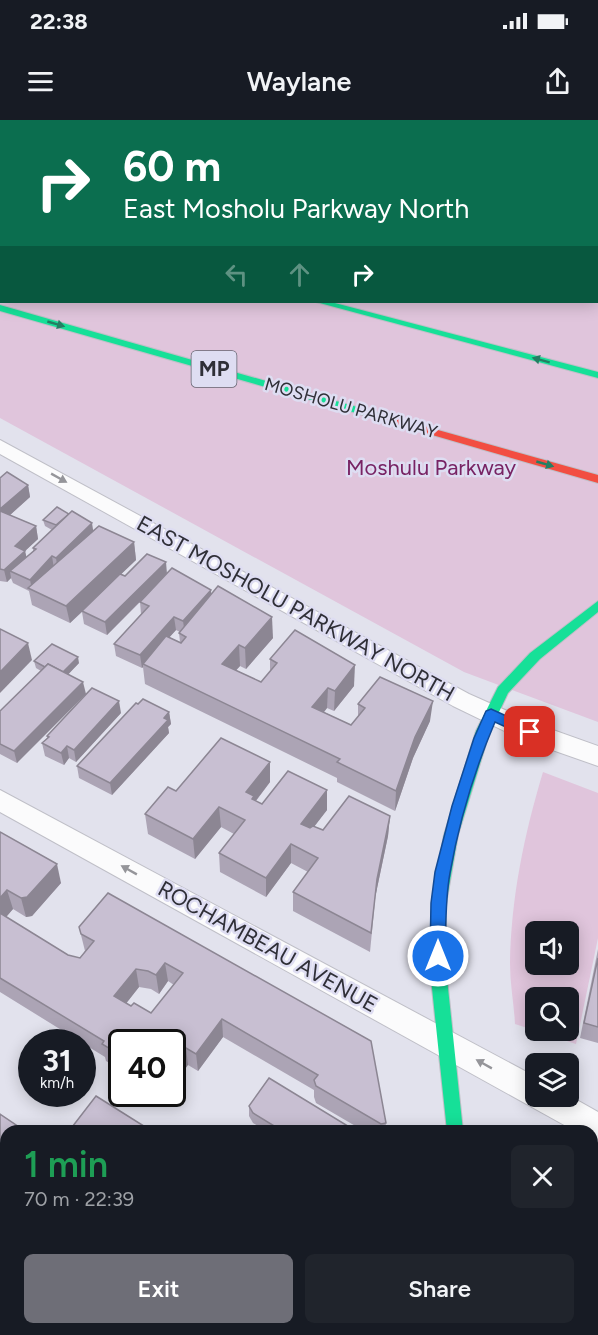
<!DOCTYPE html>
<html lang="en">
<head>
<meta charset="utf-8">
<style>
	:root { --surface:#171b24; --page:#20242c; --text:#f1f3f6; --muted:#9ea1a6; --accent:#6e6e77 }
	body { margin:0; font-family:Figtree,sans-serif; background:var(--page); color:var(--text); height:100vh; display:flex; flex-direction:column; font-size:22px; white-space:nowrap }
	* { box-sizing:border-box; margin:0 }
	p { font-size:20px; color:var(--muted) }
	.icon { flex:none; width:33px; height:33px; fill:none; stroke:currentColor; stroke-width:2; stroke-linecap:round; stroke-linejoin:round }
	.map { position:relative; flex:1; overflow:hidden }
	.panel { position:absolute; left:0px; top:1005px; width:598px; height:210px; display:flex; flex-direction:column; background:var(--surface); border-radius:18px 18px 0 0; box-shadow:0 3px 15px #0003 }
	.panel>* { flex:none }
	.guide { position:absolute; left:0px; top:0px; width:598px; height:183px; box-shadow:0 3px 15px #0003; background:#0b6e4f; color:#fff; overflow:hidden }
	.controls { position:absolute; left:525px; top:801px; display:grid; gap:12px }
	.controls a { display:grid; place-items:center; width:54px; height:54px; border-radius:9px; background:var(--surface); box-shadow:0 3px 15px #0003; font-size:30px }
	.speed { position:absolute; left:18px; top:909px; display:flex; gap:12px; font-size:30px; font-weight:700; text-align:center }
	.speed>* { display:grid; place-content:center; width:78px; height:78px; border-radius:50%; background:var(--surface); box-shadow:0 3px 15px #0003; line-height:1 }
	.speed small { font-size:15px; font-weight:400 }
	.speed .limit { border:3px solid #111; border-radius:9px; background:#fff; color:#111 }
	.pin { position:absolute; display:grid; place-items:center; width:51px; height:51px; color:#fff; margin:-26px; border-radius:12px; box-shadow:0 3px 9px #0006 }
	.me { position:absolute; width:66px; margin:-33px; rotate:0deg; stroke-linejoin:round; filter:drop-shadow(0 0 4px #0008) }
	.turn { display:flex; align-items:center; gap:21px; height:126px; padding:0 24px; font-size:27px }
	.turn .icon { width:78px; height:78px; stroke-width:2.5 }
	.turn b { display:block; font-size:42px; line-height:51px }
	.lanes { display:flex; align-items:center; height:57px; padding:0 24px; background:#0003; justify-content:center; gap:30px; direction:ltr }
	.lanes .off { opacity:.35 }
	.round { display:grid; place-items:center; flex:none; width:63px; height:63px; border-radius:9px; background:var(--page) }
	.overview { display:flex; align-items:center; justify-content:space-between; height:102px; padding:0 24px }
	h1 { font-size:36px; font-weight:600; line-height:45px; color:#1e9e55 }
	.button { display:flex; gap:12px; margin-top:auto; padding:12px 24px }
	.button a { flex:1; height:69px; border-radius:9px; background:var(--accent); color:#fff; font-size:24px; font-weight:600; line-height:69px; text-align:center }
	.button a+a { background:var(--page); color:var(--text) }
	.status { display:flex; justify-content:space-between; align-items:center; height:42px; padding:0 30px; background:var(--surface); direction:ltr }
	.status svg { height:16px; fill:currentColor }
	header { display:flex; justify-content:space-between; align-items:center; height:78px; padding:0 24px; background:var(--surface); font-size:27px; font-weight:600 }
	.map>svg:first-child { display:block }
</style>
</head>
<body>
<div class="status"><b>22:38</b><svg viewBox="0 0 49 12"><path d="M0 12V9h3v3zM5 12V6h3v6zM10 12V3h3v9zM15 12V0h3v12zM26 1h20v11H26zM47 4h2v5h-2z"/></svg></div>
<header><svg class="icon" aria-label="menu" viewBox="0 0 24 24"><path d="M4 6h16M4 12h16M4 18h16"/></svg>Waylane<svg class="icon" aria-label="share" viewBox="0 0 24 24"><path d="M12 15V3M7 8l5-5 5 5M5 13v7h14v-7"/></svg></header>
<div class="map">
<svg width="598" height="1215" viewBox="0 0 598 1215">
	<rect width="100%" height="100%" fill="#e2e2ed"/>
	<g fill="#e0c5dc" fill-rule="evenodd">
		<polygon points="0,0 135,1 2,2 2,182 598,180 598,602 464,552 0,298"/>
		<path d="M543 652 598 673V818L576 924 515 904C514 884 510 864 510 844 511 778 524 715 543 652ZM536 812H568V844H536ZM536 878H568V910H536Z"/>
	</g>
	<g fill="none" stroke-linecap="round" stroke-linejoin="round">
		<defs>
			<g id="street">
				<polygon points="170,0 189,0 190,2 172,2"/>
				<polygon points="549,0 566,0 548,2"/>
				<rect x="597" y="158" width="1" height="10"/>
				<polygon points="0,320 469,574 539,605 598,626 598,646 521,619 453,586 0,334"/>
				<polygon points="0,670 536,957 536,976 568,975 598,992 598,1022 592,1020 592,1011 575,1011 0,692"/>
			</g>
			<g id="fast">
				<polygon points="316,182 331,182 598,252 598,258"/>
				<polygon points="0,185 385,295 386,297 381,300 377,299 0,191"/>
				<polygon points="598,481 598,492 540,539 508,573 490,611 458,715 446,784 446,849 463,1011 447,1011 430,849 432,784 444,715 476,611 498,567 530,533"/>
				<rect x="447" y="1209" width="18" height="6"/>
			</g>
			<rect id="slow" x="0" y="96" width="2" height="6"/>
			<polygon id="jam" points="381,294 598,355 598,363 377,299 377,295"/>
		</defs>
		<use href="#street" stroke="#bfbfc7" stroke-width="2"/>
		<use href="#fast" stroke="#bfbfc7" stroke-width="2"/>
		<use href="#slow" stroke="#bfbfc7" stroke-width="2"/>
		<use href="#jam" stroke="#bfbfc7" stroke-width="2"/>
		<use href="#street" fill="#fbfbfc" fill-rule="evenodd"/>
		<use href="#fast" fill="#16e098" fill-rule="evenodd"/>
		<use href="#slow" fill="#ffcf43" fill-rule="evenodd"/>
		<use href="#jam" fill="#f24e42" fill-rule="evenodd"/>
	</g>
	<g fill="#aca4b5" fill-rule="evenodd">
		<polygon points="245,0 302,0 302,2 248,2"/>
		<polygon points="387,0 510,0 507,2 387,2"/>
		<polygon points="597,9 598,10 598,47 597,47"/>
		<polygon points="597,55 598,55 598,144 597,143"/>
		<path d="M0 358 28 365 30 377 10 395 36 406 38 419 25 431 26 437 33 432V428L52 410 45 406 43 400 94 410 134 422 136 440 121 454 125 456 167 454 211 475 273 518 246 549 240 546 236 550 261 562 270 552V539L354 566 334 591 327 588 324 592 351 605 358 597V584L430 601 413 638 395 691 337 662V658L145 564 143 547 142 548 116 536 114 524 141 494 140 482 147 475 107 515 84 504 82 492 70 503 32 485 29 471 13 463 11 458 7 462 0 461ZM176 510 180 512 179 513 180 522 169 517Z"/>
		<polygon points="34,541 79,543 68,554 17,643 0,634 0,591 41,551 36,548"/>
		<polygon points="169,592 171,604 168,607 169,613 112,675 79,658 77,646"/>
		<polygon points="121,593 76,642 69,638 64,645 45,636 42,623 47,618 47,616"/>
		<polygon points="270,662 256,681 262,684 327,690 314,706 323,710 390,696 388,716 375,778 370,832 293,791 293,772 308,752 291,743 266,777 220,752 219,733 234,714 221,707 195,739 148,714 145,694 176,671"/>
		<path d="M0 712 61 763 32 796 26 797 13 789 6 797 68 835 80 838 85 831 79 807 108 773 386 1003 385 1011H364L316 983 314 977V970L223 917 198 951 188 945 122 922V951L106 941 105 937 0 872ZM168 861 174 865 151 893 131 886 126 883 139 867 151 869 159 874Z"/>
		<polygon points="598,829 598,923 580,918"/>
		<polygon points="249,986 356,1011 266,1011 253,1003 249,996"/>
		<polygon points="0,994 6,1011 6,1120 0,1116"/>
		<polygon points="592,1049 598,1051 598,1157 592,1154"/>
		<polygon points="592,1155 598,1158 598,1208 592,1205"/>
		<polygon points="133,1209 243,1209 244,1215 142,1215"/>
	</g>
	<g fill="#8c8693">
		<polygon points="287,0 302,0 302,2 282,2"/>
		<polygon points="322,0 336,0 331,2 322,2"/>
		<rect x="450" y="0" width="16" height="2"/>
		<polygon points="479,0 510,0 507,2 479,2"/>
		<polygon points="28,365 30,377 0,404 0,389"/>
		<polygon points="92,403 94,416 58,451 56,438"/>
		<polygon points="36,406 38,419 25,431 28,443 10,451 11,458 7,462 4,450 15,426"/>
		<polygon points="134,422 136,440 70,503 66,486"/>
		<polygon points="52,436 54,449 32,469 30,460"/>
		<polygon points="166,442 167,454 107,515 105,502"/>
		<polygon points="211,470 212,483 185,514 183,501"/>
		<polygon points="174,497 176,510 145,545 143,544 143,547 142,548 140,535"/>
		<polygon points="272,497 273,518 246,549 245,528"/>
		<polygon points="28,523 32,540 0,573 0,552"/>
		<polygon points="239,525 240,546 224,564 222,544"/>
		<polygon points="78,537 79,543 62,561 61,554"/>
		<polygon points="355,545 354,566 334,591 335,571"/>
		<polygon points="83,562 86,574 17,643 14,631"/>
		<polygon points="328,568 327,588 312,607 312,587"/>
		<polygon points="119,581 121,593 76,642 74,630"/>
		<polygon points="433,581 430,601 413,638 395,691 396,671 415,617"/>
		<polygon points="169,592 171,604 168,607 169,613 112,675 110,663"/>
		<polygon points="67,626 69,638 64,645 61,633"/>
		<polygon points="270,642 270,662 254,683 246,672"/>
		<polygon points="327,670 327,690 301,724 301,704"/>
		<polygon points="219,687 221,707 195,739 193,719"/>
		<polygon points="390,696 388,716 375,778 370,832 377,759"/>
		<polygon points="291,724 291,743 266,777 266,758"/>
		<polygon points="57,744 61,763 32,796 26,797 21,778"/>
		<polygon points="7,770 13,789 0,804 0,778"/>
		<polygon points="165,843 168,861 159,874 156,855"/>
		<polygon points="136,849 139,867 118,894 114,876"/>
		<polygon points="222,899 223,917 198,951 196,934"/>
		<polygon points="186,928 188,945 172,967 172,946"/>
		<polygon points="238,1209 243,1209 244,1215 234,1215"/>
	</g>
	<g fill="#c8bfd2" stroke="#8c8693" stroke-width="1.5" fill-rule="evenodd">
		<polygon points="273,0 287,0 282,2 277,2"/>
		<polygon points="404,0 454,0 457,2 407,2"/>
		<polygon points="597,9 598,10 598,21 597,21"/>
		<polygon points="597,22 598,23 598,34 597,34"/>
		<rect x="597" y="71" width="1" height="13"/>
		<rect x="597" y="86" width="1" height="20"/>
		<polygon points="7,352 28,365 0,389 0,358"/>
		<polygon points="57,387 69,394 56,405 43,400"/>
		<polygon points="0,391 36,406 15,426 25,431 4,450 0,449"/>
		<polygon points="72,391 92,403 56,438 52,436 30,460 10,451 36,429 33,428"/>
		<polygon points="99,406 134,422 66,486 28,468"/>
		<polygon points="147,434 166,442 105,502 82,491 120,454 125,456"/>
		<polygon points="172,448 211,470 183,501 174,497 140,535 114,524 149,486 140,482"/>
		<polygon points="218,466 272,497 245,528 239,525 222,544 261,562 277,543 270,539 295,510 355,545 335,571 328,568 312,587 351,605 365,588 358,584 380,557 433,581 415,617 396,671 337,642 340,639 143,544 166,516 181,523 186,517 179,513"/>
		<polygon points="0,509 28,523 0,552"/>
		<polygon points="52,524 78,537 63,552 48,544 45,547 34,541"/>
		<polygon points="48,544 83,562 14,631 0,624 0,591"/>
		<polygon points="92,568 119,581 74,630 67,626 61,633 42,623 49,617 47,616"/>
		<polygon points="143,579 169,592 164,598 168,600 110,663 77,646 136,583 138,584"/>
		<polygon points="221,618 270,642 246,672 254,676 252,679 262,684 288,651 327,670 301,704 310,708 313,706 323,710 349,676 390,696 377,759 371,813 293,772 318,738 291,724 266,758 219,733 245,700 219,687 193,719 145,694 168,667 176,671"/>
		<polygon points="0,712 57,744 27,777 21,778 7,770 0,778"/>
		<path d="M108 773 371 921 386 1003 381 1004 316 966 314 960 318 955 222 899 196 934 186 928 172 946V922H122V936L102 924 104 921 0 858V793L68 835 80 838 94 821 81 814 79 807ZM165 843 183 853 151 893 134 883 131 886 114 876 136 849 148 851 156 855Z"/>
		<polygon points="598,838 598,907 584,903"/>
		<polygon points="269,958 356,1011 290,1011 286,1009 279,1009 253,993 249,986"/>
		<polygon points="96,976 147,1008 145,1011 69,1011"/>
		<polygon points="0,994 25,1011 6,1011 6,1073 0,1081"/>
		<polygon points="250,1007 259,1008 265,1011 247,1011"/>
		<polygon points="593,1048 598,1051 598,1094 592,1091"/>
		<polygon points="6,1073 6,1110 0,1106 0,1081"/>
		<polygon points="592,1101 598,1104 598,1146 592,1143"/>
		<polygon points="592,1155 598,1158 598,1198 592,1194"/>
		<polygon points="149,1209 238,1209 234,1215 158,1215"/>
		<polygon points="290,1209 374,1209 373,1215 287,1215"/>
		<polygon points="551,1209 565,1209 575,1215 548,1215"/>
	</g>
	<defs><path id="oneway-solid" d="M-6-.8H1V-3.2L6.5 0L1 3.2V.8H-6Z" transform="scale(1.5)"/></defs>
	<g fill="#247f63">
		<use href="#oneway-solid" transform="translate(56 204) rotate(16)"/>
		<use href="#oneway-solid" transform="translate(541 240) rotate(-165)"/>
		<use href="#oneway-solid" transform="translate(545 344) rotate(16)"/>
	</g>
	<g fill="#95959a">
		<use href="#oneway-solid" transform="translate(59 358) rotate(29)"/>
		<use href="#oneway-solid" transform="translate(129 750) rotate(-151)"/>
		<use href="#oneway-solid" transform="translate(484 944) rotate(-151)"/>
	</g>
	<path fill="#1a73e8" stroke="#114b97" stroke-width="1.5" d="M491 589 535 609 537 612 530 618 495 602C475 649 459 702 450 753 445 780 446 808 445 836L443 841 438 843 432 841 430 836 431 783 435 752 452 686 474 618 486 591Z"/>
	<g text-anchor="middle" stroke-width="5" stroke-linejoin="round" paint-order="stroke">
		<g font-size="18" fill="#2f2f37" stroke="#deddf2">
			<text transform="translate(351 288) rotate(16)" y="6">MOSHOLU PARKWAY</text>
		</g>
		<rect fill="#deddf2" stroke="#64636f" stroke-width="1.5" x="191.5" y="231" width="45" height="36" rx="4.5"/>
		<g font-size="21" font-weight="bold" fill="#2f2f37">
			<text x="214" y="256">MP</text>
		</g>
		<g font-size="22" fill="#782364" stroke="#deddf2">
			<text x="431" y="355">Moshulu Parkway</text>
		</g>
		<g font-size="22" fill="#2f2f37" stroke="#deddf2">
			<text transform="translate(296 488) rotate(29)" y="8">EAST MOSHOLU PARKWAY NORTH</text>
			<text transform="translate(268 826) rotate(29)" y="8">ROCHAMBEAU AVENUE</text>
		</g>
	</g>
</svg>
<div class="controls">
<a><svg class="icon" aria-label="sound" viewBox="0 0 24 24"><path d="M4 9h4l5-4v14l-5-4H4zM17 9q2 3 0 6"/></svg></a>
<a><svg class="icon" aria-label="search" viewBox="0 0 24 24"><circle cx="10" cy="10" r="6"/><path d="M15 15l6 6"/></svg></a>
<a><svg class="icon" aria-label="layers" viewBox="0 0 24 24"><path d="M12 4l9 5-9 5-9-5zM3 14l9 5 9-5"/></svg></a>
</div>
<div class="speed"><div>31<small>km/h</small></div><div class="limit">40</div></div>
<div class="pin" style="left:530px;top:612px;background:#d93025"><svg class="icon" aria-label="arrive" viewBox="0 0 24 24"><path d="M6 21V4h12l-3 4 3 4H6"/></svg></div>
<svg class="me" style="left:438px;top:836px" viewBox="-20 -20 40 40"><circle r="17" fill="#1a73e8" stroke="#fff" stroke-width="3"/><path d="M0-11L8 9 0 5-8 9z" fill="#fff"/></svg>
<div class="guide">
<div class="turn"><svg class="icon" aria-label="right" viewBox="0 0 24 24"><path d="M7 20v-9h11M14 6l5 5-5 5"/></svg><div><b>60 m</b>East Mosholu Parkway North</div></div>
<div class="lanes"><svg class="icon off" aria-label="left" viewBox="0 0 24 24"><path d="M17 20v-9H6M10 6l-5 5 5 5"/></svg><svg class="icon off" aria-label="ahead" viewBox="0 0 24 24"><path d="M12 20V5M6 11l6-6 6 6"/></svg><svg class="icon" aria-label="right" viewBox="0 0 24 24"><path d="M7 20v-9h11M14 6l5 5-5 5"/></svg></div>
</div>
<section class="panel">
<div class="overview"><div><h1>1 min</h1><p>70 m · 22:39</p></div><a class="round"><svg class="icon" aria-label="close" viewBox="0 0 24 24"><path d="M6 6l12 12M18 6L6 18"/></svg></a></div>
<div class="button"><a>Exit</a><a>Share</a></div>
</section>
</div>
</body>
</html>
